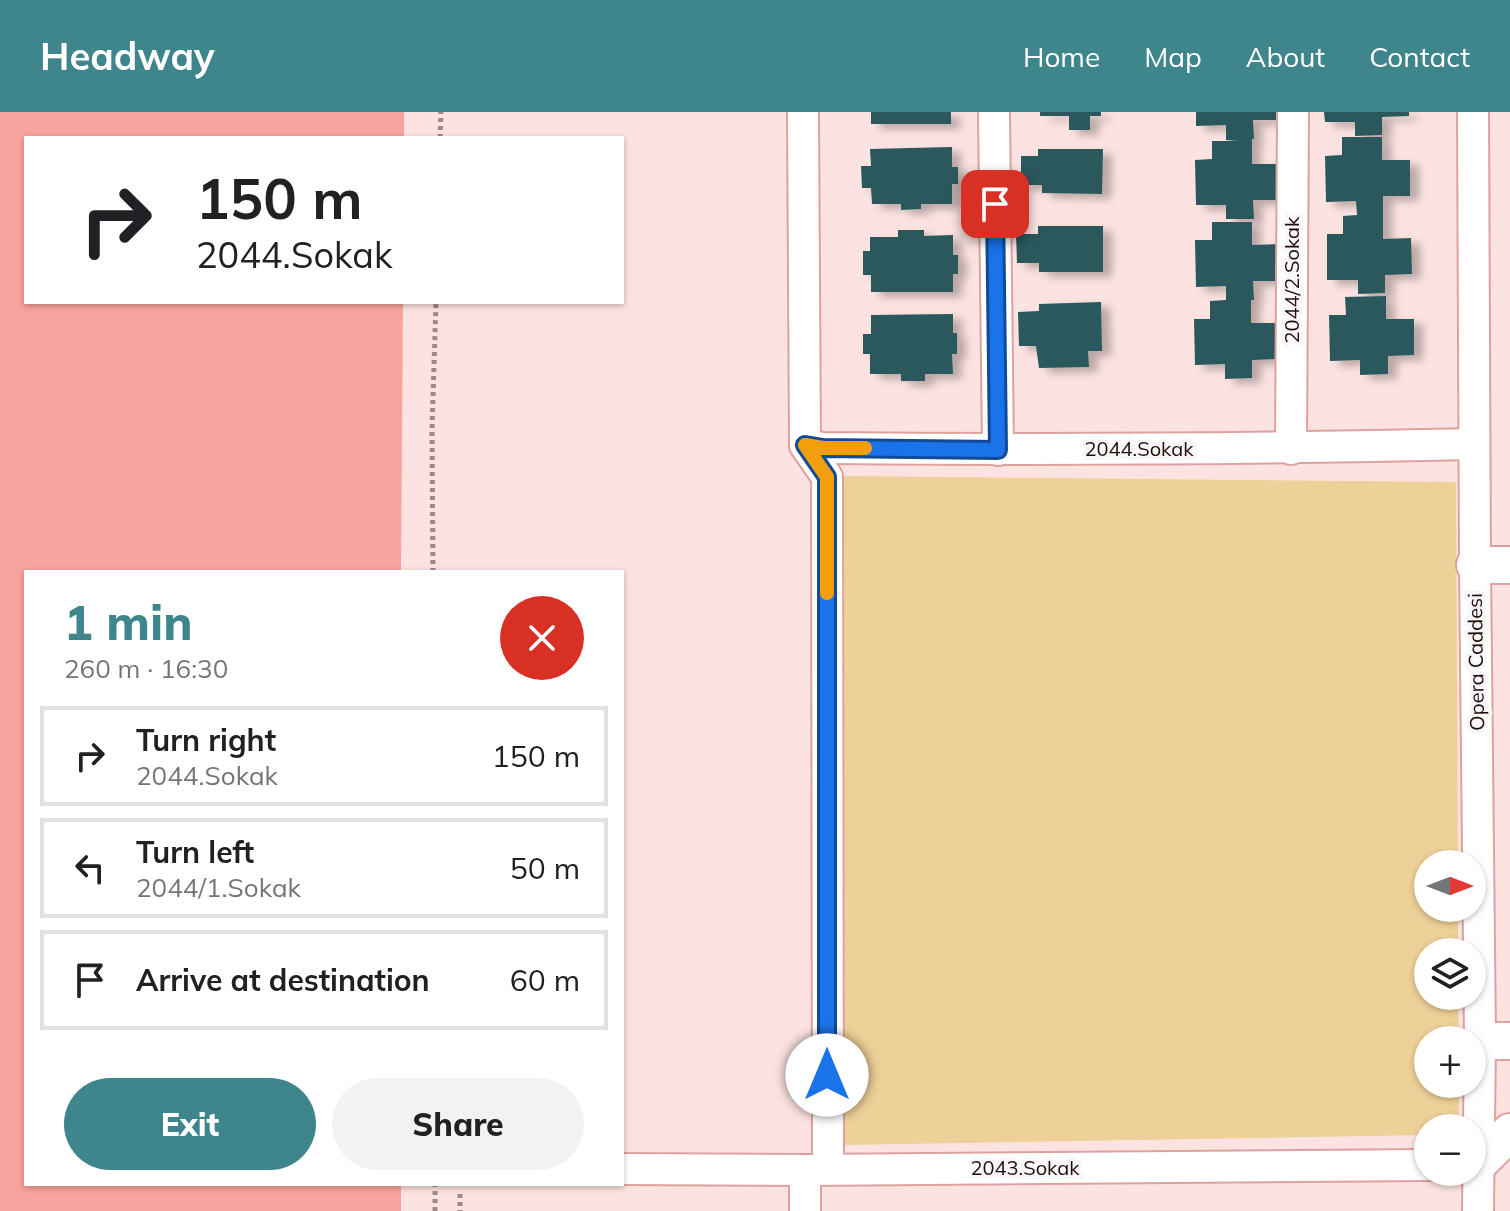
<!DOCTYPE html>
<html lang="en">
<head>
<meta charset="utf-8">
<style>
	:root { --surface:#fff; --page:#f2f2f2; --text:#202124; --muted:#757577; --line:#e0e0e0; --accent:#3e858c }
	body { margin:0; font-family:Mulish,sans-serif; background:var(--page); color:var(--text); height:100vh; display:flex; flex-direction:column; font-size:30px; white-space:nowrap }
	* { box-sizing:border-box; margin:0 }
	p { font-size:26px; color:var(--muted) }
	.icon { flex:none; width:44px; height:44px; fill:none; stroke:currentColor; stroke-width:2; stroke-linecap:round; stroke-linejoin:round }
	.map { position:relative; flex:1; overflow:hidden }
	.drawer { position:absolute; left:24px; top:458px; width:600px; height:616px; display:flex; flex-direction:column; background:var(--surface); border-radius:0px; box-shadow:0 2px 6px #0004 }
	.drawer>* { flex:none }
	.banner { position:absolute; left:24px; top:24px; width:600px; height:168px; border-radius:0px; box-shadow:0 2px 6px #0004; background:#fff; color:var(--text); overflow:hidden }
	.needle { width:52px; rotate:90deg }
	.fabs { position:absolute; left:1414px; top:738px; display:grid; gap:16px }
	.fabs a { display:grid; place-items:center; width:72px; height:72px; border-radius:50%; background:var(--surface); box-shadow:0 2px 6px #0004; font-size:40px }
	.pin { position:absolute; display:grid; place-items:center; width:68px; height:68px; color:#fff; margin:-34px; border-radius:16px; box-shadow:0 4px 12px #0006 }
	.me { position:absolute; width:88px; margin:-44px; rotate:0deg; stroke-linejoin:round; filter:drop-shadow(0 0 6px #0008) }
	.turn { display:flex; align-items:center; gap:28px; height:168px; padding:0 40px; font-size:36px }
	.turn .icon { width:104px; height:104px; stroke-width:2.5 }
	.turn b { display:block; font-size:56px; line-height:68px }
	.round { display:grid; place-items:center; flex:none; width:84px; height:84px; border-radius:42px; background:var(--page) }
	.summary { display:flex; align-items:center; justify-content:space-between; height:136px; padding:0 40px }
	h1 { font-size:48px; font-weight:800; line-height:60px; color:var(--accent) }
	.action { display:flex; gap:16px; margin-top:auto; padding:16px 40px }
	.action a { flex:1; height:92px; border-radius:48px; background:var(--accent); color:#fff; font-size:32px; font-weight:800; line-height:92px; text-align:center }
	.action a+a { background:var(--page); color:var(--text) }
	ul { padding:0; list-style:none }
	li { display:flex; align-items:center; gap:24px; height:100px; margin:0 16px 12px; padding:0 24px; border:4px solid var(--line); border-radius:0px }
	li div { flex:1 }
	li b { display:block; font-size:30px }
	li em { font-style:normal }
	header { display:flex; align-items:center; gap:48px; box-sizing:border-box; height:112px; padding:0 40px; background:var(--accent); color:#fff }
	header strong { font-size:38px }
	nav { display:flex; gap:44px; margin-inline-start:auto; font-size:28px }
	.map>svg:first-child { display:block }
</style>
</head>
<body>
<header>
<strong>Headway</strong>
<nav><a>Home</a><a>Map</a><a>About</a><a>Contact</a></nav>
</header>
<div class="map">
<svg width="1510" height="1099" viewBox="0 0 1510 1099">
	<defs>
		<filter id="shadow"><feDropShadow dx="9" dy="5" stdDeviation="4" flood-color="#0004"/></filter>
	</defs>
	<rect width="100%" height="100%" fill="#fce3e1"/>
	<polygon fill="#eed198" points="842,364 1456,370 1458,752 1428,752 1428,796 1458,796 1458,840 1428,840 1428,884 1458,884 1459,928 1428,928 1428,972 1459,972 1459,1016 1428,1016 1428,1023 845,1033"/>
	<polygon fill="#f8a39d" points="0,0 404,0 404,26 26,26 26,190 403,190 401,460 26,460 26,1072 401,1072 401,1099 0,1099"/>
	<g fill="#29585c" filter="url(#shadow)">
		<rect x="871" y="0" width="80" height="12"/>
		<polygon points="1040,0 1101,0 1101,4 1090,4 1090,18 1069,18 1069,4 1040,4"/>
		<polygon points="1196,0 1280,0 1280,8 1253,8 1254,27 1252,27 1252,52 1280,52 1280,88 1253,88 1254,107 1226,107 1226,93 1196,93 1195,48 1212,47 1212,29 1237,29 1226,28 1226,13 1196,14"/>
		<polygon points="1324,0 1409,0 1409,4 1382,5 1382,23 1355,24 1355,10 1325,10"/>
		<polygon points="1342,25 1382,25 1382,48 1410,48 1410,84 1383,84 1383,127 1411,126 1412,162 1385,163 1385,181 1358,182 1358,168 1327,168 1327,122 1343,122 1343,104 1357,103 1356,89 1326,90 1325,44 1342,43"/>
		<polygon points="952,35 952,55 958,55 958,72 952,72 952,92 921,92 921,97 901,98 901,92 872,92 871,76 862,76 861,54 871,54 870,37"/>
		<polygon points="1038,37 1103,37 1102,82 1042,81 1042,73 1021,73 1021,44 1038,44"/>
		<polygon points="1212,110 1252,110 1252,133 1280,132 1280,169 1253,169 1254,188 1251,188 1251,211 1278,211 1279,247 1252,248 1252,266 1225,267 1225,252 1195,253 1194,207 1210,207 1210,189 1226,188 1226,174 1196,175 1195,128 1212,128"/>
		<polygon points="1038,114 1103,114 1103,160 1039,160 1039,151 1017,151 1016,122 1038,122"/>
		<polygon points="898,118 924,118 924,124 953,123 953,143 958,143 958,162 953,162 953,180 871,180 871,163 863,163 863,139 870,139 870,125 898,125"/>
		<polygon points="1386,184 1386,207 1414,207 1414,243 1388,244 1388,262 1360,263 1360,248 1330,249 1329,203 1346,203 1345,185"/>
		<polygon points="1101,190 1102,239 1088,239 1089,255 1039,256 1036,234 1019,234 1018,200 1039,199 1039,192"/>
		<polygon points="953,202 953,221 957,221 957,242 952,242 953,262 925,262 925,269 901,269 901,262 870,262 870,242 863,242 863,222 871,222 871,203"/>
	</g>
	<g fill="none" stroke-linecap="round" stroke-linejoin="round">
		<defs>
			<g id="minor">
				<polyline points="803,0 805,333 827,365 828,1057"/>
				<polyline points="994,0 998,338"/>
				<polyline points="1473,0 1475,453 1480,929 1478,1099"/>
				<path d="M805 333 823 336C1040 338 1257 337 1474 332"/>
				<polyline points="1291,337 1293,0"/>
				<polyline points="622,1057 805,1058 1428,1053"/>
				<polyline points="805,1058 805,1099"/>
			</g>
			<g id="tertiary">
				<polyline points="1475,453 1510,453"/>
				<polyline points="1480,929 1510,929"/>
				<polyline points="1477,1053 1510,1020"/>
			</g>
		</defs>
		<use href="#minor" stroke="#dda29e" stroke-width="34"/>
		<use href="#tertiary" stroke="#dda29e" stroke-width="40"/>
		<g stroke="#9f8886" stroke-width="5" stroke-dasharray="4 4" stroke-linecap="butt">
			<polyline points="440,26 441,0"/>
			<polyline points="433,460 432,317 436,190"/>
			<polyline points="460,1082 460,1099"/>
			<polyline points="435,1099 435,1072"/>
		</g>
		<use href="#minor" stroke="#fff" stroke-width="30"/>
		<use href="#tertiary" stroke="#fff" stroke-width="36"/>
	</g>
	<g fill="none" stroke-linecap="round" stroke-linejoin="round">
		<defs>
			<polyline id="route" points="827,963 827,365 805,333 823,336 998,338 995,92"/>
		</defs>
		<use href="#route" stroke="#114b97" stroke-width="20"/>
		<use href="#route" stroke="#1a73e8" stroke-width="14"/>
		<polyline stroke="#f59e0b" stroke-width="14" points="827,481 827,365 805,333 823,336 865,336"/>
	</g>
	<g text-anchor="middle" stroke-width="8" stroke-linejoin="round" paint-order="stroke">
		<g font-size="20" fill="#220d0c" stroke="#f7f7f7">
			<text transform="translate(1292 168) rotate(-90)" y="7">2044/2.Sokak</text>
			<text x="1139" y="344">2044.Sokak</text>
			<text transform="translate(1476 550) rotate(-91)" y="7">Opera Caddesi</text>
			<text x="1025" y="1063">2043.Sokak</text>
		</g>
	</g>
</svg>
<div class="fabs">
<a><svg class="needle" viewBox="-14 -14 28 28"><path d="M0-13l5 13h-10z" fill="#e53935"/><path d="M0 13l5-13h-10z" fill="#757577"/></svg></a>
<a><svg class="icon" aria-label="layers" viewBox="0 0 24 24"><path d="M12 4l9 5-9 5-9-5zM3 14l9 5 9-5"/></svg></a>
<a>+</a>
<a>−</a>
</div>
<div class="pin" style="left:995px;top:92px;background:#d93025"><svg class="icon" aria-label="arrive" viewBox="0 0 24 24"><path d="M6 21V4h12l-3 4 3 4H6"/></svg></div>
<svg class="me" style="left:827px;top:963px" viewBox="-20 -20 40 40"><circle r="19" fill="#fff"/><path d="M0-13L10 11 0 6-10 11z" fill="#1a73e8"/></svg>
<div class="banner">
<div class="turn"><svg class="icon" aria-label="right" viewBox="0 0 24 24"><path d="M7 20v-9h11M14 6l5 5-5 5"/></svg><div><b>150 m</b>2044.Sokak</div></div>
</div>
<section class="drawer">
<div class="summary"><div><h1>1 min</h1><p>260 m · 16:30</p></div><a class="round" style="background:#d93025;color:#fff"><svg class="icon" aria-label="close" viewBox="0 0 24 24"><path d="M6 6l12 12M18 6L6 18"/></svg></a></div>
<ul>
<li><svg class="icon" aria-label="right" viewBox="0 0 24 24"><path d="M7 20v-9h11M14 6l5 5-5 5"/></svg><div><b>Turn right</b><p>2044.Sokak</p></div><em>150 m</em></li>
<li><svg class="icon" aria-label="left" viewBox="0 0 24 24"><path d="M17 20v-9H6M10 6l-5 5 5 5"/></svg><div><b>Turn left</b><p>2044/1.Sokak</p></div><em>50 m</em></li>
<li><svg class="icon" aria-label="arrive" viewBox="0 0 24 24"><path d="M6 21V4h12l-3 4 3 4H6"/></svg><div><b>Arrive at destination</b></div><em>60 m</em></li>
</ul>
<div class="action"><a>Exit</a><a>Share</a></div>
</section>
</div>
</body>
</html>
